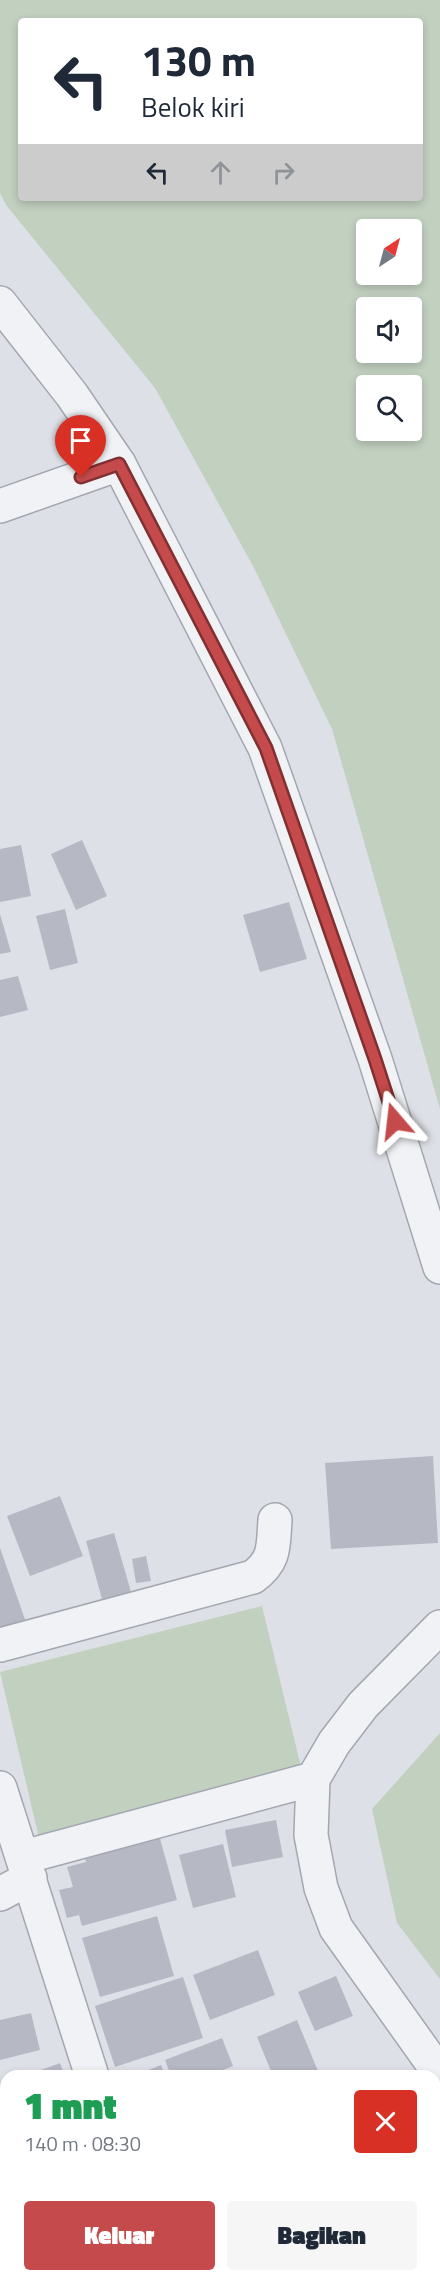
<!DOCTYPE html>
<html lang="id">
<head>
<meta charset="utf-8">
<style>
	:root { --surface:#fff; --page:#f6f6f7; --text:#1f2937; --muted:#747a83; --accent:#c54a4b }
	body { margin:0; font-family:"Titillium Web",sans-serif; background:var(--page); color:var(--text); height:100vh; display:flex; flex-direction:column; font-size:22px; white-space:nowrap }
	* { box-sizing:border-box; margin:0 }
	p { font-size:20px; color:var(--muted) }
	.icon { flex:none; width:33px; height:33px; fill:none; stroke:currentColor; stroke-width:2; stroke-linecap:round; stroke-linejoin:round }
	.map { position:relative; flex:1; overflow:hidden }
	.details { position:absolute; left:0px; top:2070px; width:441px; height:212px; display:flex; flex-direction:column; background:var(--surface); border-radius:18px 18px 0 0; box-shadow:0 3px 9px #0003 }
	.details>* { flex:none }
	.hud { position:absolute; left:18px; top:18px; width:405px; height:183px; border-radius:6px; box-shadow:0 3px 9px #0003; background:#fff; color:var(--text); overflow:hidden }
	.needle { width:39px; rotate:36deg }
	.tools { position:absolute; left:356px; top:219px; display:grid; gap:12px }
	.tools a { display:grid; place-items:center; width:66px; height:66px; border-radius:6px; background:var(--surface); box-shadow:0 3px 9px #0003; font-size:30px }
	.pin { position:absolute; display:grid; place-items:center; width:51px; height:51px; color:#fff; margin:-62px -26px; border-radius:50% 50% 50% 0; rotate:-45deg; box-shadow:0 0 6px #0007 }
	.pin .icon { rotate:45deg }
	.me { position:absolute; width:66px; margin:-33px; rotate:343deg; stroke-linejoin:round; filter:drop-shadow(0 0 4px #0008) }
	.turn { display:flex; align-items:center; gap:21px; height:126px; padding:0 24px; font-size:27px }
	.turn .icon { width:78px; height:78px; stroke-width:2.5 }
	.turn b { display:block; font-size:42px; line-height:51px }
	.lanes { display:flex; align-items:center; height:57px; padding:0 24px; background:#0003; justify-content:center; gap:30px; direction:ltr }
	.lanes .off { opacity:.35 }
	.round { display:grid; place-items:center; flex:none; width:63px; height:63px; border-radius:6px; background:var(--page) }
	.head { display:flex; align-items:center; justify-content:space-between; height:102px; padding:0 24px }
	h1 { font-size:36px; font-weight:800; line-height:45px; color:#1e9e55 }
	.action { display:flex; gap:12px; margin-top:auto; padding:12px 24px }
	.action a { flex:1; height:69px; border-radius:6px; background:var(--accent); color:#fff; font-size:24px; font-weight:800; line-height:69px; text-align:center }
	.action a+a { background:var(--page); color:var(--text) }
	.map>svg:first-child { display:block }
</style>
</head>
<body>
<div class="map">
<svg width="440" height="2281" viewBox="0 0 440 2281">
	<rect width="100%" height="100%" fill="#dee0e7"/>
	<g fill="#c2d0c0" fill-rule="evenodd">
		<path d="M0 0H440V1109L332 729 254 568 155 388 6 205 0 193ZM21 21H420V198H21ZM366 230H411V274H366ZM366 308H411V352H366ZM366 386H411V430H366Z"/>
		<polygon points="262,1606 301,1767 39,1838 0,1672"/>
		<polygon points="440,1733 440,1979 397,1923 372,1809"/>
	</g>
	<g fill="#b6b9c3">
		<polygon points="82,840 107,896 76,910 51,854"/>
		<polygon points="21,845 31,896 0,902 0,849"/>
		<polygon points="289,902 307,959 260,972 243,915"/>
		<polygon points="65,909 78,963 50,970 36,916"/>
		<polygon points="0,914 11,952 0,954"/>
		<polygon points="18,976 28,1010 0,1017 0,980"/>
		<polygon points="433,1456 438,1543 331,1549 325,1463"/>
		<polygon points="60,1496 83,1556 30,1576 7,1516"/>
		<polygon points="114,1533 131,1592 102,1599 86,1541"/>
		<polygon points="0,1548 28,1628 0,1638"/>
		<polygon points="146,1556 151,1581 136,1583 132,1559"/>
		<polygon points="276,1820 283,1857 232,1867 225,1830"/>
		<polygon points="159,1835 177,1900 82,1926 79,1915 67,1918 59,1890 73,1887 67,1867 86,1862 84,1854"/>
		<polygon points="223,1844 236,1897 193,1908 179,1855"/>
		<polygon points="157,1916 174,1976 100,1997 82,1938"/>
		<polygon points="258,1950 275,1995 210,2020 193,1975"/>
		<polygon points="336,1976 353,2016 315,2031 298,1992"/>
		<polygon points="183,1977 203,2038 115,2067 95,2006"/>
		<polygon points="31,2013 40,2050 0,2060 0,2020"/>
		<polygon points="297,2020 320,2076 273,2076 257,2037"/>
		<polygon points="222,2038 233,2066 208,2076 171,2076 165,2060"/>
		<polygon points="60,2063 65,2076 25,2076"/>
		<polygon points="161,2065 165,2076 133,2076"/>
	</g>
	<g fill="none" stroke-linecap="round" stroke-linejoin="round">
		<defs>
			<g id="street">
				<polyline points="0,303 72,395 119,464 265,748 375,1059 440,1267"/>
				<polyline points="0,506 119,464"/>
				<polyline points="440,1627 363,1705 334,1743 313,1779 311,1835 321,1888 336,1928 440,2074"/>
				<path d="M0 1645 253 1577C276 1560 273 1546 275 1520"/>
				<polyline points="0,1788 92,2076"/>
				<polyline points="24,1857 313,1779"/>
				<polyline points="0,1894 30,1878"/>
				<polyline points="114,2281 126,2276"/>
			</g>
		</defs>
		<use href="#street" stroke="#a4a7b1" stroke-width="36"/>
		<use href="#street" stroke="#f1f2f5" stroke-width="33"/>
	</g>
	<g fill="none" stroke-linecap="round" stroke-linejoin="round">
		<defs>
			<polyline id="route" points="81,477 119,464 266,748 375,1059 395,1121"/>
		</defs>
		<use href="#route" stroke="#803031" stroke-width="15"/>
		<use href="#route" stroke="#c54a4b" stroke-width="10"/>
	</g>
</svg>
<div class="tools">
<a><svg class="needle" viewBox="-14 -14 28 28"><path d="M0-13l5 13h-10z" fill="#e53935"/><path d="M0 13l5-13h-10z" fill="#747a83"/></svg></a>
<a><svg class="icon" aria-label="sound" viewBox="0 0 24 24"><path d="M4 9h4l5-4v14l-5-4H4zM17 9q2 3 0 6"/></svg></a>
<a><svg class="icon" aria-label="search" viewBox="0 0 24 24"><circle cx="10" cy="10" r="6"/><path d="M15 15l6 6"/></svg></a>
</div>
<div class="pin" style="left:81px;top:477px;background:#d93025"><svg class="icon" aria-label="arrive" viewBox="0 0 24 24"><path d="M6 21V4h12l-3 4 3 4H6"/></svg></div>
<svg class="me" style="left:395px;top:1121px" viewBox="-20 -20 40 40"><path d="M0-17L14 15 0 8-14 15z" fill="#c54a4b" stroke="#fff" stroke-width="4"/></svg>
<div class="hud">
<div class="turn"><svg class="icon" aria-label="left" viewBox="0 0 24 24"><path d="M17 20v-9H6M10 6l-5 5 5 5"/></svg><div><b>130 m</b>Belok kiri</div></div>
<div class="lanes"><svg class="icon" aria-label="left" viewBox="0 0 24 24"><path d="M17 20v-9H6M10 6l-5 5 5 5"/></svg><svg class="icon off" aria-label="ahead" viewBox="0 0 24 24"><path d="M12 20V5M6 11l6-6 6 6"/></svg><svg class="icon off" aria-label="right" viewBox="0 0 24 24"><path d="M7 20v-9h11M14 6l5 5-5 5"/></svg></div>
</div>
<section class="details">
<div class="head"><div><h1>1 mnt</h1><p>140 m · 08:30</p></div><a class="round" style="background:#d93025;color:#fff"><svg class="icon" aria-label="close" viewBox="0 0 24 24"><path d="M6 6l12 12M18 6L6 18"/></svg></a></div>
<div class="action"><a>Keluar</a><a>Bagikan</a></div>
</section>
</div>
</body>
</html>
